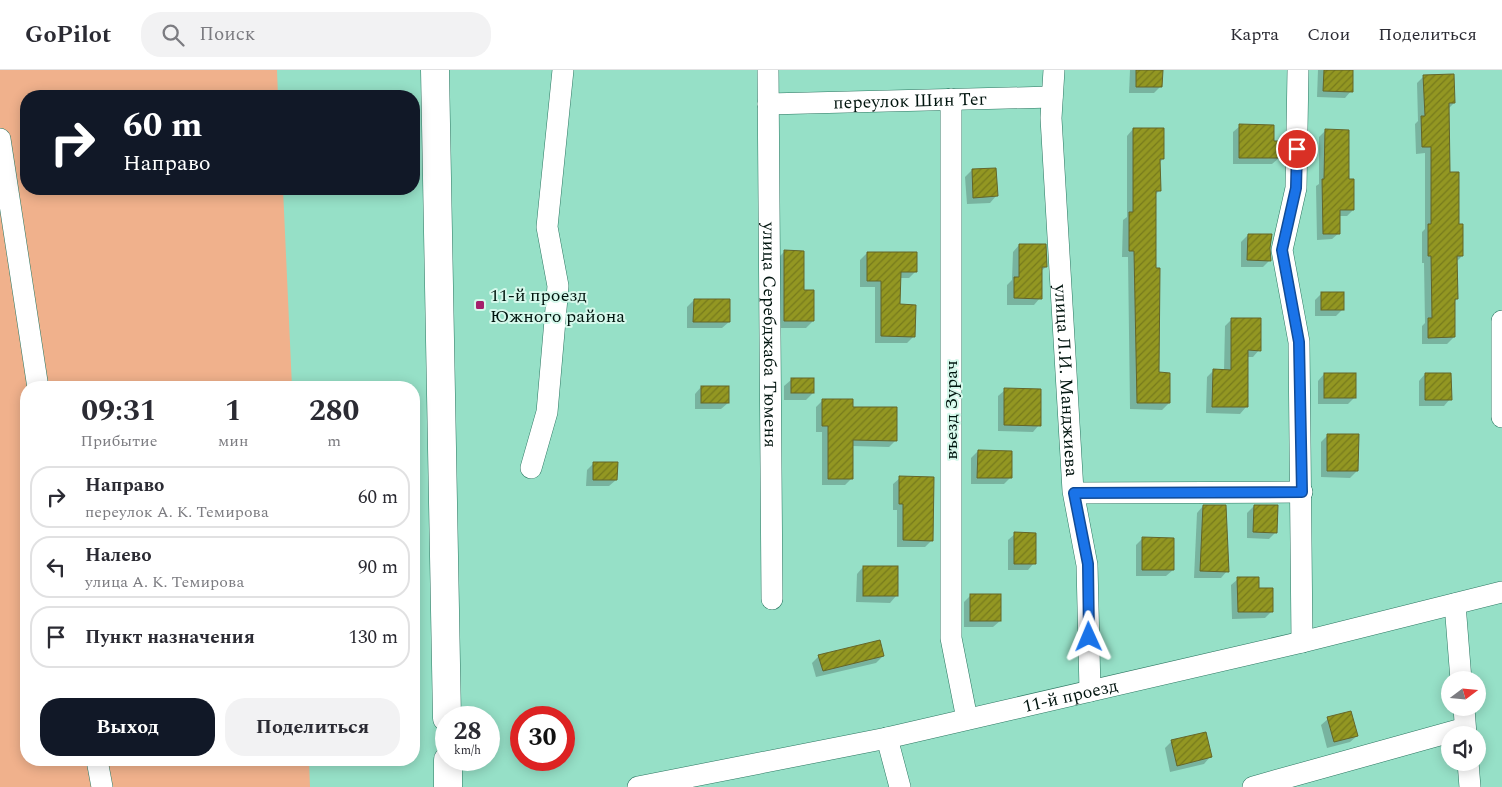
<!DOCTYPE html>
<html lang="ru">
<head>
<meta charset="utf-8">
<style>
	:root { --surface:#fff; --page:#f2f2f3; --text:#2b2b33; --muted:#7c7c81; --line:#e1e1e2; --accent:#111827 }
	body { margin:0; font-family:Spectral,serif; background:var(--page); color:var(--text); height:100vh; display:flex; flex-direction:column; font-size:19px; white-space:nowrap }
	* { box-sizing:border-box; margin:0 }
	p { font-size:16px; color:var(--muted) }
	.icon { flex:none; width:28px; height:28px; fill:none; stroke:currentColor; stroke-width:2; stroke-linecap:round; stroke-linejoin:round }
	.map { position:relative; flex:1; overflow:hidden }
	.side { position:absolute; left:20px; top:311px; width:400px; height:385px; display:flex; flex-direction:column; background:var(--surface); border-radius:20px; box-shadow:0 2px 12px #0003 }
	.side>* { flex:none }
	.guide { position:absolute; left:20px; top:20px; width:400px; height:105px; border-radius:20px; box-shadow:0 2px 12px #0003; background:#111827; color:#fff; overflow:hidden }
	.needle { width:32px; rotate:74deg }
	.tools { position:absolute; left:1441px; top:601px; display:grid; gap:10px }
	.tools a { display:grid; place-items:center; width:45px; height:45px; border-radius:50%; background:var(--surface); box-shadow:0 2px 12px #0003; font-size:25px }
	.speed { position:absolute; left:435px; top:636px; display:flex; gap:10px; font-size:25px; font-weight:700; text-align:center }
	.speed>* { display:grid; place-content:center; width:65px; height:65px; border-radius:50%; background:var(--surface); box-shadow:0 2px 12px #0003; line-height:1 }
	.speed small { font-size:12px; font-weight:400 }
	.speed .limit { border:8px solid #d22; background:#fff; color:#111 }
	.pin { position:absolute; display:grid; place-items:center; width:42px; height:42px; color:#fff; margin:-21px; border:2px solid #fff; border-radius:50%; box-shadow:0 1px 5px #0007 }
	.me { position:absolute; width:55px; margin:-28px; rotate:359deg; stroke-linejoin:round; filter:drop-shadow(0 0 4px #0008) }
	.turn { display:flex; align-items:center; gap:18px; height:105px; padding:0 20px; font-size:22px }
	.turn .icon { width:65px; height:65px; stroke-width:2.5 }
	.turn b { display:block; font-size:35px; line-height:42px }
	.eta { display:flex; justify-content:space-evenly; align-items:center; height:85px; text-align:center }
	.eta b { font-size:30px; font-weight:700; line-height:35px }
	.cta { display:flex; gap:10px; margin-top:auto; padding:10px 20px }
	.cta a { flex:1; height:58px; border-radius:20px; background:var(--accent); color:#fff; font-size:20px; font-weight:700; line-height:58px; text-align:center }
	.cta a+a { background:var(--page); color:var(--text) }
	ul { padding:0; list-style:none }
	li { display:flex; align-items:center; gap:15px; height:62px; margin:0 10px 8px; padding:0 10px; border:2px solid var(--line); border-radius:20px }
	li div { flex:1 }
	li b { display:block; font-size:19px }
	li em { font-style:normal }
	header { display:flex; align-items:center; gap:30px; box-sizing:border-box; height:70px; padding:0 25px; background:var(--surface); border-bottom:1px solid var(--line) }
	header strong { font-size:24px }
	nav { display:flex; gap:28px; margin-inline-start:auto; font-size:18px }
	.search { width:350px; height:45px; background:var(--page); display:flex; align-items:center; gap:12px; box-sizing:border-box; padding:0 18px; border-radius:20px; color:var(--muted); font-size:19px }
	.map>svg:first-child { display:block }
</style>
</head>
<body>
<header>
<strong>GoPilot</strong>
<div class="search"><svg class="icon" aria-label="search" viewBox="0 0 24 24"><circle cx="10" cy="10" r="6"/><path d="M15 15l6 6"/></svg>Поиск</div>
<nav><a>Карта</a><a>Слои</a><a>Поделиться</a></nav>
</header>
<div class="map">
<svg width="1502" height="717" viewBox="0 0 1502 717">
	<defs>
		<pattern id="building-hatch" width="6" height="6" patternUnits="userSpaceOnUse" patternTransform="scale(1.25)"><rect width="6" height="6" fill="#939722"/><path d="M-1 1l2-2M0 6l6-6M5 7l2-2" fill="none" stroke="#767a1c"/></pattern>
	</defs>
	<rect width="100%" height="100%" fill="#96e0c7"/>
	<polygon fill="#f0b18c" points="0,0 277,0 278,26 26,26 26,119 283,119 292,317 26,318 26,690 309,690 310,717 0,717"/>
	<g fill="#0003">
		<polygon points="1130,0 1161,0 1161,16 1154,23 1129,23"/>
		<polygon points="1318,0 1352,0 1351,21 1345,28 1317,27"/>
		<polygon points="1424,6 1454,33 1448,39 1449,103 1462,186 1456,192 1457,229 1454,232 1454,267 1447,274 1422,274 1422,256 1425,253 1424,193 1422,193 1422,162 1425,159 1425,83 1416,84 1415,54 1418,51 1417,13"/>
		<polygon points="1240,56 1273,72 1279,88 1272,94 1233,94 1233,62"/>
		<polygon points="1133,59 1163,89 1159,93 1159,121 1155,125 1154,199 1158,304 1169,333 1162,340 1130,339 1128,187 1122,187 1123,150 1127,147 1127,66"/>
		<polygon points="1325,61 1348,110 1353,140 1347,146 1338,146 1339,163 1332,169 1317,170 1316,116 1319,114 1319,67"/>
		<polygon points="972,100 996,126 990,133 967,134 965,107"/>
		<polygon points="1248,165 1268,178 1270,190 1263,197 1241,197 1241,172"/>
		<polygon points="1019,175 1046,197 1040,202 1040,228 1034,235 1007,235 1007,215 1012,210 1013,182"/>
		<polygon points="784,182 803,221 813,251 806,258 778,258 778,188"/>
		<polygon points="867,183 916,201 909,208 899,208 898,236 914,266 907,273 875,273 875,217 860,217 860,190"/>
		<polygon points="1322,223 1343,239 1336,246 1315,246 1315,230"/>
		<polygon points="694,230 729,252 722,258 687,258 687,237"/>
		<polygon points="1232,249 1259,280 1253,287 1247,287 1246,337 1240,344 1206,343 1207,307 1213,301 1224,301 1225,256"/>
		<polygon points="1324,304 1354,328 1348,334 1318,334 1318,311"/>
		<polygon points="1425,304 1450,329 1444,336 1419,336 1419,311"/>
		<polygon points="791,310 813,323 806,330 784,330 784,316"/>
		<polygon points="701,317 728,333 721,339 695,339 695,324"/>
		<polygon points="1005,320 1039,355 1033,362 998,361 998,326"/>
		<polygon points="823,330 851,338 896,370 889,377 852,376 852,408 845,415 822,415 822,362 816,362 816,337"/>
		<polygon points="1328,365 1357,401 1350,408 1321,407 1321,372"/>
		<polygon points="978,381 1011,407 1004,414 971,414 971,388"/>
		<polygon points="593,394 616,410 609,416 586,416 587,400"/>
		<polygon points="900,408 932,470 925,477 897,477 897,440 893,440 893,414"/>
		<polygon points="1203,436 1227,501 1221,508 1194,508 1197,443"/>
		<polygon points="1254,436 1276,462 1269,469 1247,468 1247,443"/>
		<polygon points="1015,464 1034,493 1028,500 1008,500 1008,470"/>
		<polygon points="1142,469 1173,500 1166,506 1136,506 1136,475"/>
		<polygon points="863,497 896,526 890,533 856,532 857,504"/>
		<polygon points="1238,509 1272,541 1265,548 1232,549 1231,515"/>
		<polygon points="971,525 1000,551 993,557 964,557 964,532"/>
		<polygon points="819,586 883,586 876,593 816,607 812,593"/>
		<polygon points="1328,649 1357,666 1350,672 1327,678 1321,655"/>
		<polygon points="1205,664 1210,687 1204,694 1170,702 1165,678 1171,672"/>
	</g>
	<g fill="url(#building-hatch)" stroke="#64662b">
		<polygon points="1136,0 1163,0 1162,17 1136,17"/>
		<polygon points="1324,0 1353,0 1353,22 1323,21"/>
		<polygon points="1454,4 1455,33 1449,33 1450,102 1459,102 1459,154 1463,154 1463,186 1457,186 1458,229 1455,229 1455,267 1428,268 1428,248 1432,248 1431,186 1428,186 1428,154 1431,154 1431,77 1422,77 1421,46 1425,46 1423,5"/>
		<polygon points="1239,54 1274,55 1274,71 1280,71 1280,88 1239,88"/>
		<polygon points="1133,58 1164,58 1164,89 1160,89 1161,121 1156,121 1156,198 1160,198 1159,302 1170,303 1170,333 1137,333 1134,181 1129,181 1129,142 1133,142"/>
		<polygon points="1325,59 1349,60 1349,109 1354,109 1354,140 1340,140 1340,164 1323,164 1322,109 1324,109"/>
		<polygon points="996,98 998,126 973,128 972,99"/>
		<polygon points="1248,164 1272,164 1270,178 1271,191 1247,190"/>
		<polygon points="1019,174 1046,174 1047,197 1042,197 1042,229 1014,228 1014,207 1019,207"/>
		<polygon points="784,180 804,181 804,220 814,220 814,251 784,251"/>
		<polygon points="867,182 917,182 917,202 901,202 900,234 916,235 915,267 881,266 881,211 867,211"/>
		<rect x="1321" y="222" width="23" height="18"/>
		<polygon points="694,229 730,229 730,252 693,252"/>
		<polygon points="1231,248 1261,248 1261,281 1248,280 1248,337 1212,337 1213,299 1231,300"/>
		<rect x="1324" y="303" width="32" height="25"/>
		<polygon points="1425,303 1451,303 1452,330 1425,330"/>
		<rect x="791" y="308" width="23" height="15"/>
		<rect x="701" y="316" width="28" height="17"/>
		<polygon points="1004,318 1041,319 1041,356 1004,355"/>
		<polygon points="822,329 853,329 853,337 897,337 897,371 853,370 853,409 828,409 828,356 822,356"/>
		<polygon points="1327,364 1359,364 1358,401 1327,401"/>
		<polygon points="978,380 1012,381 1012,408 977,408"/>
		<polygon points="593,392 618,392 617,410 593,410"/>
		<polygon points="899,406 934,407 933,471 903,470 903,434 899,434"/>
		<polygon points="1203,435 1226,435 1229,502 1200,501"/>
		<polygon points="1254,435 1278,435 1277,463 1253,462"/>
		<polygon points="1014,462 1036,463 1036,494 1014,494"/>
		<polygon points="1142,467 1174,468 1174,500 1142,500"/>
		<rect x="863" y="496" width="35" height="30"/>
		<polygon points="1237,507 1259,507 1259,518 1273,518 1273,542 1238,542"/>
		<rect x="970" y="524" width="31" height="27"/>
		<polygon points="880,570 884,586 823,601 818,585"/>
		<polygon points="1351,641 1358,666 1334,672 1327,647"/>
		<polygon points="1206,662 1212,687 1177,696 1171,670"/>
	</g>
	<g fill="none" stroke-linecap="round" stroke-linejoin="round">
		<defs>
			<g id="minor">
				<path id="s1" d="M768 0 772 529"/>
				<path id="s2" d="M1054 0 1051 48 1073 421 1087 495 1090 621"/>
				<polyline points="1298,0 1296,118 1282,180 1299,272 1302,572"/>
				<polyline points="951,29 951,568 967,649"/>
				<path id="s3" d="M768 34 1052 27"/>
				<polyline points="0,69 38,318"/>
				<polyline points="1502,251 1502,347"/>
				<polyline points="531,398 547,342 558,216 547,157 563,0"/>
				<polyline points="1074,423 1302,422"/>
				<polyline points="1455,534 1461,610"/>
				<polyline points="1464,638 1466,665"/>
				<polyline points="887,668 900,717"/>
				<polyline points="97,690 102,717"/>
				<polyline points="1468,692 1470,717"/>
				<path id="s4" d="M638 717 887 668 1302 572 1502 522"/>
				<polyline points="1253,717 1465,658"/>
			</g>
			<g id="highway">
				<polyline points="435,0 447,648"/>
				<polyline points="448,690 448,717"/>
			</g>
		</defs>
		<use href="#minor" stroke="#2b7661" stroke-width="22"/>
		<use href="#highway" stroke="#2b7661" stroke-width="29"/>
		<use href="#minor" stroke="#fff" stroke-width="21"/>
		<use href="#highway" stroke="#fff" stroke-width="28"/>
	</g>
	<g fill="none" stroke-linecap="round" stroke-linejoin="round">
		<defs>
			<polyline id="route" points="1089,567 1088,494 1074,423 1302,422 1299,272 1282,180 1296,118 1297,79"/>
		</defs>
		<use href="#route" stroke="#114b97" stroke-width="12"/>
		<use href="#route" stroke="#1a73e8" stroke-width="9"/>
	</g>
	<rect fill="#a5206c" stroke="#d5f8eb" stroke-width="2" x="475" y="230" width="10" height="10" rx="2.5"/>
	<g text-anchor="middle" stroke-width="4" stroke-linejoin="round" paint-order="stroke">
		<g font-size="18" fill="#00140e" stroke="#d5f8eb">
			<text dy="6" stroke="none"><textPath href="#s3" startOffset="142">переулок Шин Тег</textPath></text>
			<text dy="6" stroke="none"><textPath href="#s1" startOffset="265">улица Серебджаба Тюменя</textPath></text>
			<text dy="6" stroke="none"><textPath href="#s2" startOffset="311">улица Л.И. Манджиева</textPath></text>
			<text transform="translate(951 340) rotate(-90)" y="6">въезд Зурач</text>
			<text dy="6" stroke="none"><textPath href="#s4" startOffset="442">11-й проезд</textPath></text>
		</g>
		<g font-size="18" fill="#00140e" stroke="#d5f8eb" text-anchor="start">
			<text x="490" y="231">11-й проезд<tspan x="490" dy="21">Южного района</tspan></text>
		</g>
	</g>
</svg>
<div class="tools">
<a><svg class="needle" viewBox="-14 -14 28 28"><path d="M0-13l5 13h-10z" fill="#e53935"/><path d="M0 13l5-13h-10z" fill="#7c7c81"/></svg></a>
<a><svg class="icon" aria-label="sound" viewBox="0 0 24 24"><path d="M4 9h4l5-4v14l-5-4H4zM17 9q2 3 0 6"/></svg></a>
</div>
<div class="speed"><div>28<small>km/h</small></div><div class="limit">30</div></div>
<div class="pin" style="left:1297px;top:79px;background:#d93025"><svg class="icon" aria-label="arrive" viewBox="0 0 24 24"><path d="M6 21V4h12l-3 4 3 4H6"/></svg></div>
<svg class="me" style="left:1089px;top:567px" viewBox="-20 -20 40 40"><path d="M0-17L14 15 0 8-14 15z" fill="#1a73e8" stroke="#fff" stroke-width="4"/></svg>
<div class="guide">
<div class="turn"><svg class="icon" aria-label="right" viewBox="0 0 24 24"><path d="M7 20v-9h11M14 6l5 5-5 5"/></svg><div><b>60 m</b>Направо</div></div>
</div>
<section class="side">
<div class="eta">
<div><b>09:31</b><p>Прибытие</p></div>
<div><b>1</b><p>мин</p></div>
<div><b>280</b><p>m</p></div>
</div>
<ul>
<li><svg class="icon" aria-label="right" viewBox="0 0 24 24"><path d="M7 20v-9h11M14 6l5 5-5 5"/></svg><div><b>Направо</b><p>переулок А. К. Темирова</p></div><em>60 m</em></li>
<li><svg class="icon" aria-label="left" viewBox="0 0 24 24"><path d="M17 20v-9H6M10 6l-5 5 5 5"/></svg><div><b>Налево</b><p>улица А. К. Темирова</p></div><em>90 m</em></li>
<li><svg class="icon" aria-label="arrive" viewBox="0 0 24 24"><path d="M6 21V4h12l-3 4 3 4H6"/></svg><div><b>Пункт назначения</b></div><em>130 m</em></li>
</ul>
<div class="cta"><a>Выход</a><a>Поделиться</a></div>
</section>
</div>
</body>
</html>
